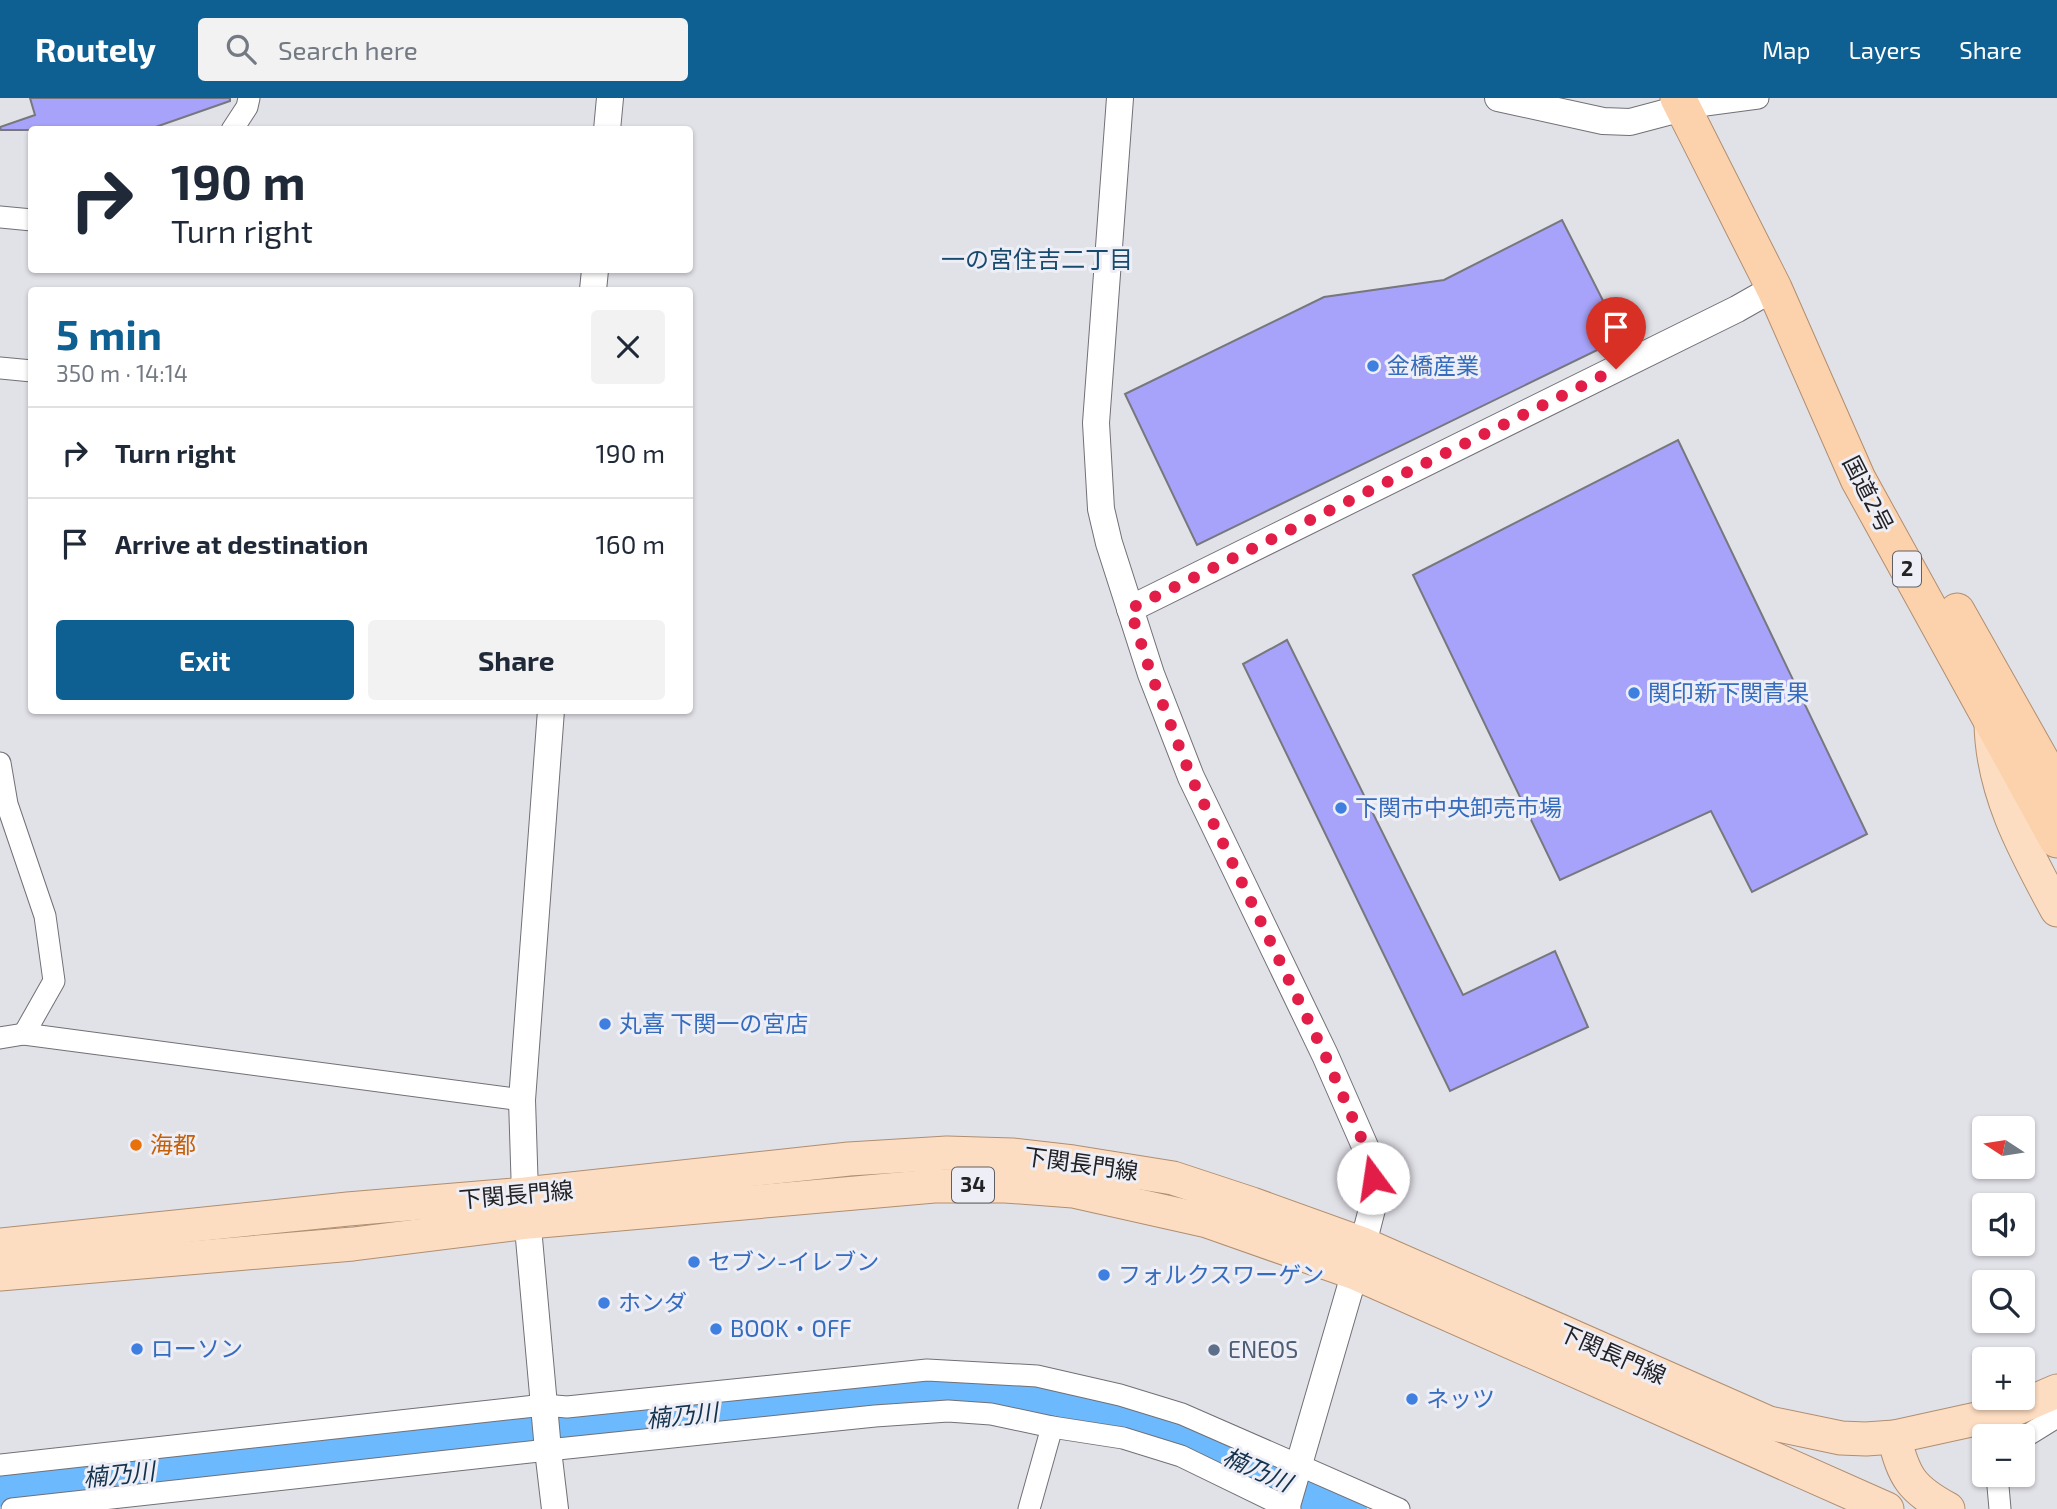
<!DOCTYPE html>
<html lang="en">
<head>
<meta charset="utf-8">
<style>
	:root { --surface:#fff; --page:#f2f2f3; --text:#1f2937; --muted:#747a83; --line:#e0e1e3; --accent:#0e5f92 }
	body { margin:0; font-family:"Exo 2","Noto Sans JP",sans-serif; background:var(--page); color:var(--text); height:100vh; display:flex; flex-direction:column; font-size:26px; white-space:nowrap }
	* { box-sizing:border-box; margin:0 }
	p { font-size:23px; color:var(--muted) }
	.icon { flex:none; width:38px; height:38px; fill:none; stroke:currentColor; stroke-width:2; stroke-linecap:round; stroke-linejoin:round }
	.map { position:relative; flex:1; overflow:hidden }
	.side { position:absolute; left:28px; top:189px; width:665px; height:427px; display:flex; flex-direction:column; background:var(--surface); border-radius:7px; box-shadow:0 2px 5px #0004 }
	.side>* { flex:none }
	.guide { position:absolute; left:28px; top:28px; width:665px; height:147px; border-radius:7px; box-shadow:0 2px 5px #0004; background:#fff; color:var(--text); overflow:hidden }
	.needle { width:46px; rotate:282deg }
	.tools { position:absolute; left:1972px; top:1018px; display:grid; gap:14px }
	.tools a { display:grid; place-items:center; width:63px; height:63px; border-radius:7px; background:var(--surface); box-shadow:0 2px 5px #0004; font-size:35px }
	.pin { position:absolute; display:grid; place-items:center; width:60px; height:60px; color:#fff; margin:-72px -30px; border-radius:50% 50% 50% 0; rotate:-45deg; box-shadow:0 0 7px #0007 }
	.pin .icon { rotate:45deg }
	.me { position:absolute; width:77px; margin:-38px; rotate:346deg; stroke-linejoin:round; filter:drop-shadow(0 0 5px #0008) }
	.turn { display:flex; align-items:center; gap:24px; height:147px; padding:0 28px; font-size:32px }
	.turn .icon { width:91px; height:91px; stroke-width:2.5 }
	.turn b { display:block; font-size:49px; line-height:60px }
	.round { display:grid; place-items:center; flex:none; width:74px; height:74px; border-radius:7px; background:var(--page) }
	.head { display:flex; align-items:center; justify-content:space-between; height:119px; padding:0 28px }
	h1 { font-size:42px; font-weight:700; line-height:52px; color:var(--accent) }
	.button { display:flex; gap:14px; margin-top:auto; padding:14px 28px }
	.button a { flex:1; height:80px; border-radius:7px; background:var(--accent); color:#fff; font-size:28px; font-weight:700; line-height:80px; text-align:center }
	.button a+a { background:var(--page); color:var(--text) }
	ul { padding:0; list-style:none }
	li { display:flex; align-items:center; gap:21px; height:91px; padding:0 28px; border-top:2px solid var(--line) }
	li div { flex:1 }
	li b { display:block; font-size:26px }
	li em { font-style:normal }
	header { display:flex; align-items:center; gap:42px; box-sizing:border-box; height:98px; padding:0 35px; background:var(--accent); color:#fff }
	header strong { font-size:33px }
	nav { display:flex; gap:38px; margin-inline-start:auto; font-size:24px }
	.search { width:490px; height:63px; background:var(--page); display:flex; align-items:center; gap:18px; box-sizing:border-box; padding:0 24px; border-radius:7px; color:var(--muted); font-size:26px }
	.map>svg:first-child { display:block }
</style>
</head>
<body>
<header>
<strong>Routely</strong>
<div class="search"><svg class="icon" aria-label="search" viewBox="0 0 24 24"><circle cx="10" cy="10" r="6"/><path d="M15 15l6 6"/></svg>Search here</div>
<nav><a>Map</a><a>Layers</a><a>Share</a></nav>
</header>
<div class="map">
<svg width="2057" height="1411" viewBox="0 0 2057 1411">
	<rect width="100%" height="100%" fill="#e1e1e8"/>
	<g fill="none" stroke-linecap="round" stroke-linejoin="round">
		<path stroke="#6db9fd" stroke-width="40" d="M0 1389 924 1293C991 1297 1060 1300 1125 1319 1201 1342 1274 1379 1347 1411"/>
	</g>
	<g fill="#a7a3fa" stroke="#77777e" stroke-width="2">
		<polygon points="30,0 230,0 230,3 147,32 1,32 0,29 35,17"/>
		<polygon points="1562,122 1622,240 1197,447 1125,296 1324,199 1444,182"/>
		<polygon points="1678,342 1867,736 1752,794 1711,713 1560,782 1413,477"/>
		<polygon points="1287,542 1463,897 1555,853 1588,929 1450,993 1243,566"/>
	</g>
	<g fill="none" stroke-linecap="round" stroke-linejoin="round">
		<defs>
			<g id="minor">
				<polyline points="1683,10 1758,0"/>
				<polyline points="232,32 247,9 249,0"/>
				<polyline points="0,119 32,122"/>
				<polyline points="0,270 32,273"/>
				<polyline points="0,665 7,706 45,818 54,883 24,936"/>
				<polyline points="0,940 24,936 522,1002"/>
				<polyline points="2023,1340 2057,1319"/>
				<polyline points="0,1367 544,1307 567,1309 927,1272 1037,1278 1120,1297 1182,1316 1399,1411"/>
				<polyline points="1997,1377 2000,1411"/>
				<polyline points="12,1411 548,1352 875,1318 948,1313 991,1316 1052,1329 1123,1340 1181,1358 1290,1411"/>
				<polyline points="1029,1411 1052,1329"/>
			</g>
			<g id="tertiary">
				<polyline points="1120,0 1096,325 1101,411 1109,445 1151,576 1191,679 1325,957 1367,1053 1373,1080 1372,1111 1363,1146 1286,1411"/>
				<polyline points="1498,0 1603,23 1630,24 1683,10"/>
				<polyline points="607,32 610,0"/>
				<polyline points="593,192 595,172"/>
				<polyline points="1130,511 1737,211 1774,190"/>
				<polyline points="551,612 522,1002 525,1096 548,1352 555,1411"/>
			</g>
			<g id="primary">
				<path d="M1991 625C1992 694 2025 753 2057 812"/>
				<polyline points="0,1147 348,1111 525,1096 849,1061 947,1055 1012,1057 1073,1064 1173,1080 1252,1106 1363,1146 1769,1325 1841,1340 1866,1341 1894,1339 2008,1314 2057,1293"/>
				<polyline points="0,1176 353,1146 529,1124 934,1088 1005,1088 1073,1093 1207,1123 1355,1175 1887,1411"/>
				<path d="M1894 1339C1904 1379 1911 1391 1948 1411"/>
			</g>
			<g id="trunk">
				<polyline points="1678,0 1774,190 1858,381 2057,742"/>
				<polyline points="1957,513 2057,690"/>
			</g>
		</defs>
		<use href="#minor" stroke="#707076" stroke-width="23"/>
		<use href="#tertiary" stroke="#707076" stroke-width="28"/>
		<use href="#primary" stroke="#b08e70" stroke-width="35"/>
		<use href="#trunk" stroke="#b08e70" stroke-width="37"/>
		<use href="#minor" stroke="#fff" stroke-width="21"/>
		<use href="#tertiary" stroke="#fff" stroke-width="26"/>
		<use href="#primary" stroke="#fdddc1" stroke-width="33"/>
		<use href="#trunk" stroke="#fcd2ac" stroke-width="35"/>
	</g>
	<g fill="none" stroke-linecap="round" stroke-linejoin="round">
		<polyline stroke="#e11d48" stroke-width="12" stroke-dasharray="0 21.6" points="1373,1080 1367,1053 1325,957 1191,679 1151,576 1130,511 1616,271"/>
	</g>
	<g fill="#3f7fe0" stroke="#eeeef6" stroke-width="2.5">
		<circle cx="1373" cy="268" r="7"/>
		<circle cx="1634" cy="595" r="7"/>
		<circle cx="1341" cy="710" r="7"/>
		<circle cx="605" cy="926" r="7"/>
		<circle cx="694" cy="1164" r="7"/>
		<circle cx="1104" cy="1177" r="7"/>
		<circle cx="604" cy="1205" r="7"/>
		<circle cx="716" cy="1231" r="7"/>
		<circle cx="137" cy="1251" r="7"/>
		<circle cx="1412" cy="1301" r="7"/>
	</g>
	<circle fill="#e8710a" stroke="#eeeef6" stroke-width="2.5" cx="136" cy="1047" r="7"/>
	<circle fill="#5c6f8a" stroke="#eeeef6" stroke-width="2.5" cx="1214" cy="1252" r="7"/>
	<g text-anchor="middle" stroke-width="6" stroke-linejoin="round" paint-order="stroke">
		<g fill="#eeeef6" stroke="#606064" stroke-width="2">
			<rect x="1893" y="453.5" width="28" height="35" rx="5"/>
			<rect x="952" y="1069.5" width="42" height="35" rx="5"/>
		</g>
		<g font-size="21" font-weight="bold" fill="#232326">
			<text x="1907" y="478">2</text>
			<text x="973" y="1094">34</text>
		</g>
		<g font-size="23" fill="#366cbe" stroke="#eeeef6" text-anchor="start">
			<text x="1387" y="276">金橋産業</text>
			<text x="1648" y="603">関印新下関青果</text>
			<text x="1355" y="718">下関市中央卸売市場</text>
			<text x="619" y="934">丸喜 下関一の宮店</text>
			<text x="708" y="1172">セブン-イレブン</text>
			<text x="1118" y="1185">フォルクスワーゲン</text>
			<text x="618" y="1213">ホンダ</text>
			<text x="730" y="1239">BOOK・OFF</text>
			<text x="151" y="1259">ローソン</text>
			<text x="1426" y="1309">ネッツ</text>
		</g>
		<g font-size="23" fill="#232326" stroke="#eeeef6">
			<text transform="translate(1868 396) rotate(63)" y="8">国道2号</text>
			<text transform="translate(1081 1066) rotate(8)" y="8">下関長門線</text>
			<text transform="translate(516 1097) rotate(-5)" y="8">下関長門線</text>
			<text transform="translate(1612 1256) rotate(24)" y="8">下関長門線</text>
		</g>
		<g font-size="23" fill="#c56008" stroke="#eeeef6" text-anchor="start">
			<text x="150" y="1055">海都</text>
		</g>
		<g font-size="23" fill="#4e5e75" stroke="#eeeef6" text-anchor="start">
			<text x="1228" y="1260">ENEOS</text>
		</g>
		<g font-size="24" fill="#184a6e" stroke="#eeeef6">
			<text x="1037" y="170">一の宮住吉二丁目</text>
		</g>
		<g font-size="24" font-style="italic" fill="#13324d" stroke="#eeeef6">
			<text transform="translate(682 1318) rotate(-6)" y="8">楠乃川</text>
			<text transform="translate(1257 1372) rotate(24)" y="8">楠乃川</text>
			<text transform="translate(119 1377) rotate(-6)" y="8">楠乃川</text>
		</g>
	</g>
</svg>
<div class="tools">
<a><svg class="needle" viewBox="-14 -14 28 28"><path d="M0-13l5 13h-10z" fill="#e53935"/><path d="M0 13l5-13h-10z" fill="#747a83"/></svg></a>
<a><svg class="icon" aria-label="sound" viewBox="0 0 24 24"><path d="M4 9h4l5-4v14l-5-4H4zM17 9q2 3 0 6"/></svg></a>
<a><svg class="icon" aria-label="search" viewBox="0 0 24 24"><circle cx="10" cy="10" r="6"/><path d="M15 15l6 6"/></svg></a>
<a>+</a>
<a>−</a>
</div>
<div class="pin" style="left:1616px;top:271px;background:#d93025"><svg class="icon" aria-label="arrive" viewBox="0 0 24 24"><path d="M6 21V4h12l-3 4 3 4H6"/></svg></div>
<svg class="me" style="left:1373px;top:1080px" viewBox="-20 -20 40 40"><circle r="19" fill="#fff"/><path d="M0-13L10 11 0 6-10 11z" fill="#e11d48"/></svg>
<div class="guide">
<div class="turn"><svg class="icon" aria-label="right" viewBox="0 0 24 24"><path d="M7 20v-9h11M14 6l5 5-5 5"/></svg><div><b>190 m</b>Turn right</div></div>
</div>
<section class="side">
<div class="head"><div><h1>5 min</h1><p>350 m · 14:14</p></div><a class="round"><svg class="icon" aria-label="close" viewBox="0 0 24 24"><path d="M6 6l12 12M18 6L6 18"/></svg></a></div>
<ul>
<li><svg class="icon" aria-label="right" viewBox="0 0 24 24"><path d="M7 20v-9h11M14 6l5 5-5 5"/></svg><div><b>Turn right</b></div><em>190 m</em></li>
<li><svg class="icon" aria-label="arrive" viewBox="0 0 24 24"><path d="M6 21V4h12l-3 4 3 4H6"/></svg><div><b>Arrive at destination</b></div><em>160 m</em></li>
</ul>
<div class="button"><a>Exit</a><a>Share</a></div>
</section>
</div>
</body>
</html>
